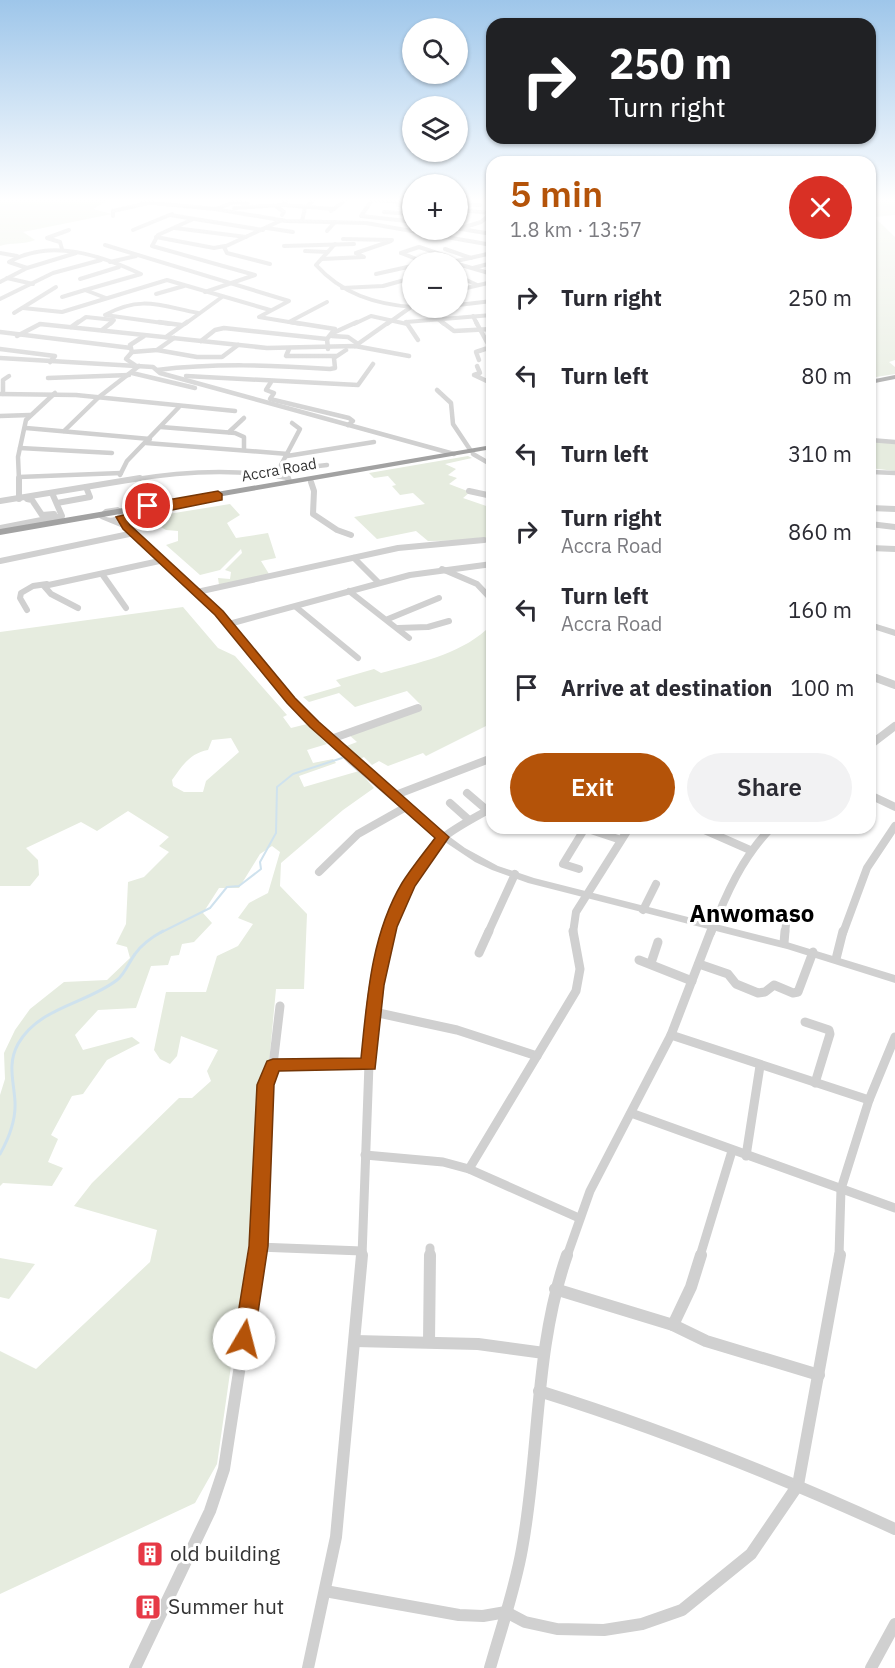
<!DOCTYPE html>
<html lang="en">
<head>
<meta charset="utf-8">
<style>
	:root { --surface:#fff; --page:#f2f2f3; --text:#2b2b33; --muted:#7c7c81; --accent:#b45309 }
	body { margin:0; font-family:"IBM Plex Sans",sans-serif; background:var(--page); color:var(--text); height:100vh; display:flex; flex-direction:column; font-size:22px; white-space:nowrap }
	* { box-sizing:border-box; margin:0 }
	p { font-size:20px; color:var(--muted) }
	.icon { flex:none; width:33px; height:33px; fill:none; stroke:currentColor; stroke-width:2; stroke-linecap:round; stroke-linejoin:round }
	.map { position:relative; flex:1; overflow:hidden }
	.sheet { position:absolute; left:486px; top:156px; width:390px; height:678px; display:flex; flex-direction:column; background:var(--surface); border-radius:18px; box-shadow:0 2px 4px #0004 }
	.sheet>* { flex:none }
	.hud { position:absolute; left:486px; top:18px; width:390px; height:126px; border-radius:18px; box-shadow:0 2px 4px #0004; background:#202124; color:#fff; overflow:hidden }
	.fabs { position:absolute; left:402px; top:18px; display:grid; gap:12px }
	.fabs a { display:grid; place-items:center; width:66px; height:66px; border-radius:50%; background:var(--surface); box-shadow:0 2px 4px #0004; font-size:30px }
	.pin { position:absolute; display:grid; place-items:center; width:51px; height:51px; color:#fff; margin:-26px; border:3px solid #fff; border-radius:50%; box-shadow:0 2px 6px #0007 }
	.me { position:absolute; width:66px; margin:-33px; rotate:8deg; stroke-linejoin:round; filter:drop-shadow(0 0 4px #0008) }
	.turn { display:flex; align-items:center; gap:21px; height:126px; padding:0 24px; font-size:27px }
	.turn .icon { width:78px; height:78px; stroke-width:2.5 }
	.turn b { display:block; font-size:42px; line-height:51px }
	.round { display:grid; place-items:center; flex:none; width:63px; height:63px; border-radius:32px; background:var(--page) }
	.summary { display:flex; align-items:center; justify-content:space-between; height:102px; padding:0 24px }
	h1 { font-size:36px; font-weight:600; line-height:45px; color:var(--accent) }
	.cta { display:flex; gap:12px; margin-top:auto; padding:12px 24px }
	.cta a { flex:1; height:69px; border-radius:36px; background:var(--accent); color:#fff; font-size:24px; font-weight:600; line-height:69px; text-align:center }
	.cta a+a { background:var(--page); color:var(--text) }
	ul { padding:0; list-style:none }
	li { display:flex; align-items:center; gap:18px; height:78px; padding:0 24px }
	li div { flex:1 }
	li b { display:block; font-size:22px }
	li em { font-style:normal }
	.map>svg:first-child { display:block }
</style>
</head>
<body>
<div class="map">
<svg width="895" height="1668" viewBox="0 0 895 1668">
	<rect width="100%" height="100%" fill="#fff"/>
	<g fill="#e6ecdf" fill-rule="evenodd">
		<path d="M0 200H109L93 209 112 214 23 232 35 240C23 245 12 242 0 246Z"/>
		<polygon points="870,200 895,200 895,215 874,217 895,237 895,360 889,362 895,367 895,374 870,378"/>
		<polygon points="870,440 895,444 895,471 870,468"/>
		<polygon points="468,456 472,458 445,464 456,469 448,475 457,478 449,484 470,492 463,498 492,508 492,540 428,541 416,531 377,539 354,517 425,504 413,493 400,495 392,486 396,485 388,476 374,478 369,473"/>
		<polygon points="230,504 240,515 227,523 236,538 268,533 276,558 261,561 269,574 219,585 218,578 230,579 231,572 225,570 242,553 241,549 220,570 200,575 166,545 178,541 178,531 166,530 156,524 156,516"/>
		<path d="M183 607 218 648 235 656 287 715 283 717 291 728 307 724 327 744 307 750 313 763 333 759 336 763 299 776 304 787 359 771 374 788 343 810 281 863 280 886 307 914 304 989H276L259 1170 217 1464 195 1503 0 1594V1351L36 1369 150 1262 157 1230 74 1206 92 1183 179 1098H192L211 1081 207 1071 218 1050 181 1036 177 1056 170 1064 160 1059 154 1050 166 992H206L217 956 238 946 253 924 238 918 249 903 268 893 280 852 272 846 260 854 239 888H219L203 913 212 923 194 942 182 944 179 955 171 956 168 965 151 966 136 1008 98 1010 75 1035 83 1050 132 1037 140 1043 107 1060 83 1094 72 1096 51 1135 58 1139 48 1162 63 1168 52 1186 3 1183 0 1186V1095L5 1079 4 1053 15 1030 30 1009 64 982 107 980 130 958 127 947 116 944 126 924 128 882 144 877 169 852 159 846 169 837 128 811 97 831 81 822 26 848 38 860 39 875 30 886H0V632ZM231 738 239 752 206 781 203 792H184L173 786 172 780C182 766 190 753 208 750L212 740Z"/>
		<path d="M492 615V723L426 756 423 753 388 766 379 761 372 765 364 757 358 760 344 747 357 742 348 734 421 705 407 691 355 707 339 693 309 702 303 697 341 686 336 680 374 669 381 673C417 663 458 655 486 630V618Z"/>
		<polygon points="0,1258 35,1264 9,1299 0,1297"/>
	</g>
	<g fill="none" stroke-linecap="round" stroke-linejoin="round">
		<polyline stroke="#cfe2ee" stroke-width="2" points="160,933 210,908 227,887 239,886 261,869 260,862 276,833 277,787 293,774 342,758"/>
		<path stroke="#cfe2ee" stroke-width="3" d="M0 1154C9 1138 16 1121 15 1102 14 1082 7 1064 18 1044 39 1007 86 1004 117 980 125 974 129 962 135 954 142 944 152 937 163 931"/>
		<g stroke="#d0d0d0" stroke-width="4">
			<polyline points="146,200 143,202 215,209 286,221 366,223 492,245"/>
			<polyline points="282,200 286,202 283,205 334,209"/>
			<polyline points="372,200 361,216 407,221"/>
			<polyline points="375,200 401,202"/>
			<polyline points="412,201 404,201 398,205 412,207"/>
			<polyline points="458,204 480,205"/>
			<polyline points="277,207 284,212 282,215"/>
			<polyline points="234,208 283,205"/>
			<polyline points="216,209 234,202 248,203"/>
			<polyline points="458,210 491,213"/>
			<polyline points="331,211 346,200"/>
			<polyline points="384,212 412,214"/>
			<polyline points="170,215 263,230"/>
			<polyline points="113,216 113,211 148,203"/>
			<polyline points="193,219 158,235 152,246 255,275 205,292"/>
			<polyline points="302,221 305,208 314,200"/>
			<polyline points="175,228 246,237"/>
			<polyline points="267,228 293,232"/>
			<polyline points="458,229 481,222 491,213"/>
			<polyline points="461,229 492,234"/>
			<polyline points="133,230 172,214"/>
			<polyline points="327,231 335,222"/>
			<polyline points="156,237 214,248 225,246"/>
			<polyline points="343,239 392,240"/>
			<path d="M335 244 316 265C342 294 375 304 412 307"/>
			<polyline points="105,245 289,301 259,317 301,324"/>
			<polyline points="284,246 354,244"/>
			<polyline points="62,249 60,242 47,238 69,230"/>
			<polyline points="445,249 471,258"/>
			<polyline points="305,251 328,252"/>
			<polyline points="0,253 17,256"/>
			<polyline points="356,253 391,241"/>
			<polyline points="401,253 419,247 446,256"/>
			<polyline points="401,253 424,262"/>
			<polyline points="322,259 364,257 356,253"/>
			<polyline points="110,262 136,256"/>
			<polyline points="423,262 446,256"/>
			<polyline points="452,262 492,253"/>
			<polyline points="270,264 227,253 224,247 282,220"/>
			<polyline points="458,264 492,274"/>
			<path d="M27 268 9 262C51 238 100 255 141 274L85 290 106 298"/>
			<polyline points="473,268 492,263"/>
			<polyline points="376,274 412,266"/>
			<polyline points="458,276 477,285"/>
			<polyline points="7,278 33,284"/>
			<polyline points="80,279 119,267"/>
			<polyline points="0,282 27,268 76,253"/>
			<polyline points="342,288 383,286 412,278"/>
			<polyline points="458,290 492,282"/>
			<polyline points="156,294 184,286"/>
			<polyline points="62,297 85,290"/>
			<polyline points="0,299 53,273 101,260"/>
			<polyline points="458,305 492,301"/>
			<polyline points="23,308 62,312 167,280 270,310"/>
			<polyline points="14,313 56,287"/>
			<polyline points="473,316 477,324"/>
			<polyline points="439,320 444,324"/>
			<polyline points="289,322 327,302"/>
			<polyline points="406,322 492,315"/>
			<polyline points="76,324 86,317 114,320 110,324"/>
			<path d="M170 324 105 315C141 295 161 306 198 313"/>
			<polyline points="185,324 222,297"/>
			<polyline points="354,324 371,316 407,324"/>
			<polyline points="387,324 411,307"/>
		</g>
		<g stroke="#d0d0d0" stroke-width="4.5">
			<polyline points="159,322 181,325"/>
			<polyline points="291,322 335,329 327,339 328,349"/>
			<polyline points="406,322 418,340"/>
			<polyline points="442,322 454,331 492,329"/>
			<polyline points="476,322 488,344 488,348 476,352 479,360"/>
			<polyline points="71,327 78,322"/>
			<polyline points="102,330 112,322"/>
			<polyline points="0,332 131,348"/>
			<polyline points="333,333 357,322"/>
			<polyline points="17,336 40,324 267,348 355,346 409,356"/>
			<polyline points="332,336 348,337 358,344"/>
			<polyline points="166,337 187,322"/>
			<polyline points="201,341 215,330 224,328 327,339"/>
			<polyline points="355,346 389,322"/>
			<polyline points="0,349 55,356 50,362"/>
			<polyline points="289,349 286,356 336,356"/>
			<polyline points="157,350 197,357 222,357 238,345"/>
			<polyline points="132,352 157,350 174,338"/>
			<polyline points="0,358 153,367 160,373 454,454"/>
			<polyline points="135,365 126,359 132,352 130,345 144,336"/>
			<polyline points="477,366 480,373 474,375 491,383"/>
			<path d="M157 370C215 363 272 365 330 369L335 368 334 358 346 350"/>
			<polyline points="132,373 195,388"/>
			<polyline points="186,376 358,385 373,364"/>
			<polyline points="48,378 129,375"/>
			<polyline points="271,382 266,390 274,393 270,399 349,418 353,421 348,425"/>
			<polyline points="437,390 451,403 453,424 471,451"/>
			<polyline points="0,394 76,395 235,411"/>
			<polyline points="3,394 3,380 9,376"/>
			<polyline points="0,416 30,415"/>
			<polyline points="161,427 235,433 244,437 244,449"/>
			<polyline points="26,428 150,439"/>
			<polyline points="64,431 99,397 139,366"/>
			<polyline points="229,432 244,418"/>
			<polyline points="489,439 492,439"/>
			<polyline points="870,440 895,442"/>
			<polyline points="146,443 288,454"/>
			<polyline points="20,448 112,453"/>
			<polyline points="473,454 492,465"/>
			<polyline points="287,456 374,442"/>
			<polyline points="283,470 327,465"/>
			<polyline points="872,472 895,473"/>
			<polyline points="120,475 127,461 179,407"/>
			<polyline points="19,477 121,473"/>
			<polyline points="19,480 18,457 26,420 55,393"/>
			<path d="M130 480C183 471 235 468 288 478"/>
			<polyline points="288,480 281,465 300,429 292,423"/>
		</g>
		<g stroke="#d0d0d0" stroke-width="6">
			<polyline points="19,478 19,499"/>
			<polyline points="288,478 289,481"/>
			<polyline points="311,482 314,491 313,514 337,530 351,535"/>
			<polyline points="469,491 492,496"/>
			<polyline points="27,499 32,500 42,515 54,514"/>
			<polyline points="0,501 140,478"/>
			<polyline points="57,503 90,497 86,487"/>
			<polyline points="870,508 895,509"/>
			<polyline points="870,524 895,527"/>
			<polyline points="0,528 62,516 52,493"/>
			<polyline points="870,548 895,549"/>
			<polyline points="354,558 378,582"/>
			<polyline points="0,561 134,533"/>
			<polyline points="442,569 477,584 492,600"/>
			<polyline points="102,574 126,608"/>
			<polyline points="349,591 409,638"/>
			<polyline points="197,592 398,548 484,540"/>
			<polyline points="296,607 358,658"/>
			<polyline points="78,608 51,594 44,586 164,560"/>
			<polyline points="27,610 20,598 21,593 33,586 47,584"/>
			<polyline points="388,619 439,598"/>
			<polyline points="229,624 410,575 492,564"/>
			<polyline points="870,625 895,633"/>
			<polyline points="398,628 428,627 449,621"/>
			<polyline points="870,675 880,679"/>
		</g>
		<g stroke="#d0d0d0" stroke-width="8">
			<polyline points="876,678 895,685"/>
			<polyline points="331,739 418,708"/>
			<polyline points="870,745 895,726"/>
			<polyline points="467,793 488,811"/>
			<polyline points="870,795 895,807"/>
			<polyline points="393,796 492,758"/>
			<polyline points="450,803 469,820"/>
			<polyline points="700,828 750,850"/>
			<polyline points="579,869 563,864 585,828 621,840"/>
			<polyline points="319,872 358,834 406,807"/>
			<polyline points="643,910 656,884"/>
			<path d="M388 933C394 905 420 854 444 837 458 826 476 817 492 808"/>
			<polyline points="488,933 515,874"/>
			<polyline points="573,933 576,912 629,828"/>
			<path d="M711 933C726 894 742 858 771 828"/>
			<polyline points="785,933 787,916"/>
			<polyline points="843,933 867,868 895,826"/>
		</g>
		<g stroke="#d0d0d0" stroke-width="9">
			<polyline points="784,943 785,931"/>
			<polyline points="479,953 489,931"/>
			<polyline points="836,959 843,931"/>
			<polyline points="639,960 692,981"/>
			<polyline points="651,963 658,942"/>
			<polyline points="699,964 728,974 736,984 758,993 765,992 774,985 793,993 798,992 813,952"/>
			<polyline points="374,1012 457,1030 537,1056"/>
			<polyline points="805,1022 829,1030 830,1034 815,1083"/>
			<polyline points="671,1035 869,1100"/>
			<polyline points="273,1065 369,1064"/>
			<polyline points="631,1113 895,1208"/>
			<polyline points="365,1155 443,1162 469,1169 579,1218"/>
			<polyline points="746,1156 760,1066"/>
			<polyline points="469,1169 576,991 580,969 573,931"/>
			<polyline points="258,1247 362,1251"/>
			<polyline points="257,1256 266,1085 273,1065 280,1006"/>
			<polyline points="362,1256 369,1064 388,931"/>
			<polyline points="430,1256 430,1248"/>
			<polyline points="567,1256 590,1191 671,1035 711,931"/>
			<polyline points="700,1256 732,1151"/>
			<polyline points="839,1256 841,1189 869,1100 895,1037"/>
		</g>
		<g stroke="#d0d0d0" stroke-width="12">
			<polyline points="555,1289 673,1325 706,1341 819,1375"/>
			<polyline points="673,1325 691,1287 701,1255"/>
			<polyline points="355,1341 478,1344 544,1353"/>
			<polyline points="429,1342 430,1255"/>
			<path d="M539 1391C661 1429 779 1476 895 1529"/>
			<polyline points="325,1591 459,1615 483,1616 506,1612 525,1622 557,1629 604,1630 642,1624 682,1610 751,1554 798,1485 840,1255"/>
			<polyline points="135,1668 210,1511 224,1469 257,1255"/>
			<polyline points="308,1668 336,1537 362,1255"/>
			<path d="M490 1668C501 1629 515 1589 522 1549 540 1451 534 1349 567 1255"/>
			<polyline points="871,1668 895,1624"/>
		</g>
		<path fill="#d0d0d0" fill-rule="evenodd" d="M118 507 127 513 124 517 117 521 134 530 147 541 218 608 248 640 295 700 334 740 376 779 420 815 465 848 498 866 534 878 787 942 895 975V983L787 949 528 883 492 870 475 862 436 836 392 801 349 764 289 704 233 632 192 591 136 538 123 528 101 519 97 516 105 509ZM117 511 120 513C115 518 110 519 104 516L109 512Z"/>
		<g fill="#a2a2a2" fill-rule="evenodd">
			<polygon points="895,375 895,379 870,384 870,380"/>
			<polygon points="492,445 492,449 0,535 0,529"/>
		</g>
	</g>
	<linearGradient id="sky" x2="0" y2="1"><stop stop-color="#9ec6ea"/><stop offset="0.46" stop-color="#fff"/><stop offset="1" stop-color="#fff" stop-opacity="0"/></linearGradient>
	<rect width="895" height="434" fill="url(#sky)"/>
	<path fill="#b45309" stroke="#753606" stroke-width="1.5" d="M218 491 222 494V500L127 519 130 525 223 611 295 698 319 722 449 837 415 886 397 927 384 985 375 1069 279 1071 274 1085 268 1246 254 1339 251 1346 244 1349 237 1346 234 1339 249 1246 257 1085 267 1061 273 1059 361 1058C367 999 371 935 402 883 412 867 424 853 435 838L310 727 287 703 215 615 123 529 116 517 147 509 143 506 145 504Z"/>
	<defs>
		<symbol id="building-square" viewBox="-11 -11 22 22"><rect x="-9" y="-9" width="18" height="18" rx="4" fill="#e63946" stroke="#fff"/><path d="M-4-6H4V6H1V3H-1V6H-4ZM-2.5-4.3h1.7v1.8h-1.7ZM.8-4.3h1.7v1.8H.8ZM-2.5-1h1.7V.8h-1.7ZM.8-1h1.7V.8H.8Z" fill="#fff"/></symbol>
	</defs>
	<g fill-rule="evenodd">
		<use href="#building-square" x="135" y="1539" width="30" height="30"/>
		<use href="#building-square" x="133" y="1592" width="30" height="30"/>
	</g>
	<g text-anchor="middle" stroke-width="6" stroke-linejoin="round" paint-order="stroke">
		<g font-size="15" fill="#333" stroke="#fff">
			<text transform="translate(279 470) rotate(-10)" y="5">Accra Road</text>
		</g>
		<g font-size="21" fill="#333" stroke="#fff" text-anchor="start">
			<text x="170" y="1561">old building</text>
			<text x="168" y="1614">Summer hut</text>
		</g>
		<g font-size="24" font-weight="bold" fill="#000" stroke="#fff">
			<text x="752" y="922">Anwomaso</text>
		</g>
	</g>
</svg>
<div class="fabs">
<a><svg class="icon" aria-label="search" viewBox="0 0 24 24"><circle cx="10" cy="10" r="6"/><path d="M15 15l6 6"/></svg></a>
<a><svg class="icon" aria-label="layers" viewBox="0 0 24 24"><path d="M12 4l9 5-9 5-9-5zM3 14l9 5 9-5"/></svg></a>
<a>+</a>
<a>−</a>
</div>
<div class="pin" style="left:148px;top:506px;background:#d93025"><svg class="icon" aria-label="arrive" viewBox="0 0 24 24"><path d="M6 21V4h12l-3 4 3 4H6"/></svg></div>
<svg class="me" style="left:244px;top:1339px" viewBox="-20 -20 40 40"><circle r="19" fill="#fff"/><path d="M0-13L10 11 0 6-10 11z" fill="#b45309"/></svg>
<div class="hud">
<div class="turn"><svg class="icon" aria-label="right" viewBox="0 0 24 24"><path d="M7 20v-9h11M14 6l5 5-5 5"/></svg><div><b>250 m</b>Turn right</div></div>
</div>
<section class="sheet">
<div class="summary"><div><h1>5 min</h1><p>1.8 km · 13:57</p></div><a class="round" style="background:#d93025;color:#fff"><svg class="icon" aria-label="close" viewBox="0 0 24 24"><path d="M6 6l12 12M18 6L6 18"/></svg></a></div>
<ul>
<li><svg class="icon" aria-label="right" viewBox="0 0 24 24"><path d="M7 20v-9h11M14 6l5 5-5 5"/></svg><div><b>Turn right</b></div><em>250 m</em></li>
<li><svg class="icon" aria-label="left" viewBox="0 0 24 24"><path d="M17 20v-9H6M10 6l-5 5 5 5"/></svg><div><b>Turn left</b></div><em>80 m</em></li>
<li><svg class="icon" aria-label="left" viewBox="0 0 24 24"><path d="M17 20v-9H6M10 6l-5 5 5 5"/></svg><div><b>Turn left</b></div><em>310 m</em></li>
<li><svg class="icon" aria-label="right" viewBox="0 0 24 24"><path d="M7 20v-9h11M14 6l5 5-5 5"/></svg><div><b>Turn right</b><p>Accra Road</p></div><em>860 m</em></li>
<li><svg class="icon" aria-label="left" viewBox="0 0 24 24"><path d="M17 20v-9H6M10 6l-5 5 5 5"/></svg><div><b>Turn left</b><p>Accra Road</p></div><em>160 m</em></li>
<li><svg class="icon" aria-label="arrive" viewBox="0 0 24 24"><path d="M6 21V4h12l-3 4 3 4H6"/></svg><div><b>Arrive at destination</b></div><em>100 m</em></li>
</ul>
<div class="cta"><a>Exit</a><a>Share</a></div>
</section>
</div>
</body>
</html>
